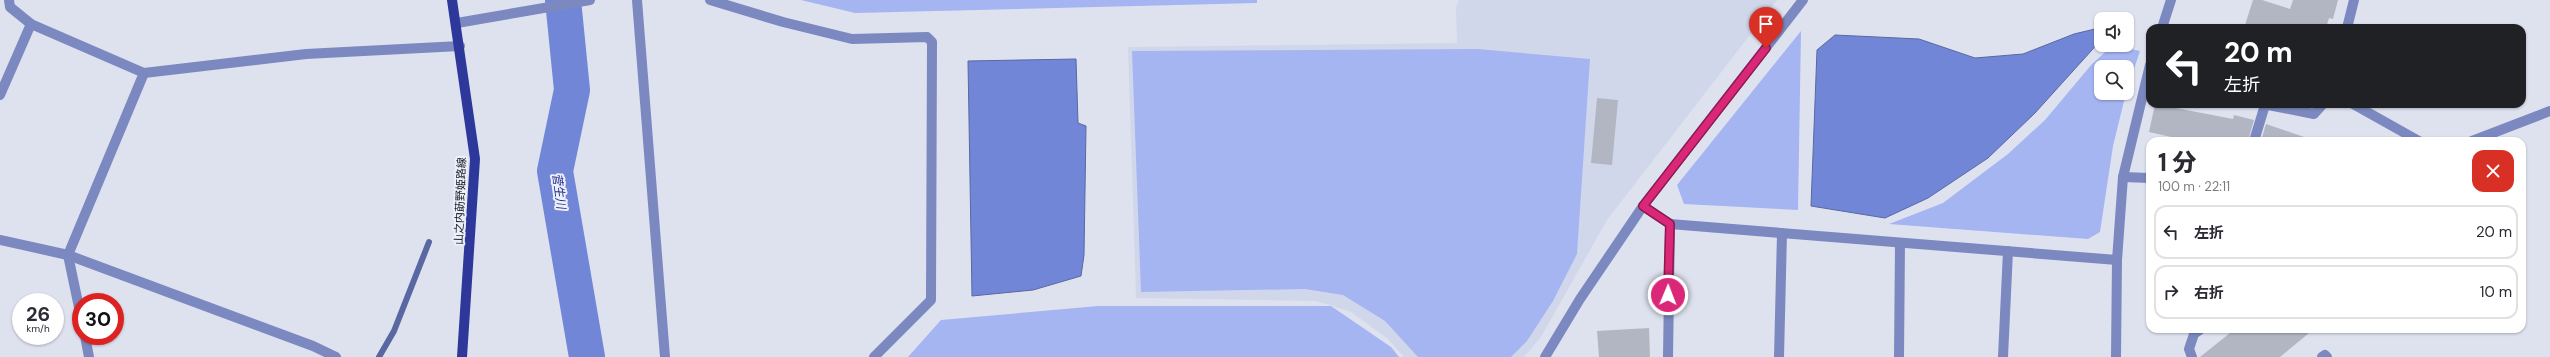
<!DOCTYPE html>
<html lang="ja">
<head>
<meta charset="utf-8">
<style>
	:root { --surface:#fff; --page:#f7f7f7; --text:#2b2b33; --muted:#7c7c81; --line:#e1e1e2 }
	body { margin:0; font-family:"DM Sans","Noto Sans JP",sans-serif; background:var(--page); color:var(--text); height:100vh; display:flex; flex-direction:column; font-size:15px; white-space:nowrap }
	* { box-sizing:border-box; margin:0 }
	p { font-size:13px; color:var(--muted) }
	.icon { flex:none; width:22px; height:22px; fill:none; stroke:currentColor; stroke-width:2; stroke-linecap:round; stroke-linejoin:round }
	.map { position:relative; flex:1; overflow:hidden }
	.panel { position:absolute; left:2146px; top:137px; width:380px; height:196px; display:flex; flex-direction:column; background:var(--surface); border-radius:12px; box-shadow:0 1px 3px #0004 }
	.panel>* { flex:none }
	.banner { position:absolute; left:2146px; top:24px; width:380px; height:84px; border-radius:12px; box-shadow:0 1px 3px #0004; background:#202124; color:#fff; overflow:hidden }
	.buttons { position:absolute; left:2094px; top:12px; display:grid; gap:8px }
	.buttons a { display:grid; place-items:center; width:40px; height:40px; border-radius:8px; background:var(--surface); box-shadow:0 1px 3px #0004; font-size:20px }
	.speed { position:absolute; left:12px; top:293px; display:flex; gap:8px; font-size:20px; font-weight:700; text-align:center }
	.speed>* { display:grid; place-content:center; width:52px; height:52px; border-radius:50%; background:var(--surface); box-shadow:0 1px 3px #0004; line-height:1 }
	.speed small { font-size:10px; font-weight:400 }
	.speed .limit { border:6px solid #d22; background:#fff; color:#111 }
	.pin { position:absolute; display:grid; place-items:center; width:34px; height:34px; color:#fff; margin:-41px -17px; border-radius:50% 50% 50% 0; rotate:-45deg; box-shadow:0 0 4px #0007 }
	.pin .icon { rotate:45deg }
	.me { position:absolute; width:44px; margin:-22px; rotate:1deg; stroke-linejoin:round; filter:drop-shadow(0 0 3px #0008) }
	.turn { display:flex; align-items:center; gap:14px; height:84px; padding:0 12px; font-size:18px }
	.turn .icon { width:52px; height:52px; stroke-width:2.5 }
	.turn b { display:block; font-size:28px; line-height:34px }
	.round { display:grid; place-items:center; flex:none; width:42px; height:42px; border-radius:12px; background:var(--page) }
	.head { display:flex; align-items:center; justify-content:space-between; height:68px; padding:0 12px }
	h1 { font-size:24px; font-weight:800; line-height:30px }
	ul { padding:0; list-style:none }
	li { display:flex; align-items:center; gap:12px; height:54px; margin:0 8px 6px; padding:0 4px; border:2px solid var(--line); border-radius:12px }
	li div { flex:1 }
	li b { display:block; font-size:15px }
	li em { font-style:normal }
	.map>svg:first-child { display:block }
</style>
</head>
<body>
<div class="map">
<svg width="2550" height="357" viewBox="0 0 2550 357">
	<rect width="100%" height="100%" fill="#dee2ef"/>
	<polygon fill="#d1d7eb" points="1459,0 1777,0 1607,220 1541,337 1524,357 1404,357 1388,339 1351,312 1316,301 1136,298 1128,47 1457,43 1456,8"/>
	<g fill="#a4b5f2">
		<polygon points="801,0 1257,0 1257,3 855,13"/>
		<polygon points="1801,31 1798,210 1684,204 1677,185"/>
		<polygon points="2113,45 2140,51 2127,90 2127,67 2101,67 2101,93 2126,93 2113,146 2100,232 2088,239 1889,224 1943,203 2008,154 2045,120 2092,64"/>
		<polygon points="1477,49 1590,59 1577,254 1553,301 1527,341 1511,357 1418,357 1385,321 1343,295 1305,289 1141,292 1132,51"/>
		<polygon points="1098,306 1331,306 1391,347 1399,357 908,357 941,320"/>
	</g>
	<g fill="#7286d8" stroke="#5968a3">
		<polygon points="2095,29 2101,32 2101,40 2035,113 1988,158 1928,198 1885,218 1811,206 1817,50 1835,35 1919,39 1975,58 2023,54 2074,34"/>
		<polygon points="1076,59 1078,123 1086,126 1084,255 1081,276 1033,290 972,296 968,61"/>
	</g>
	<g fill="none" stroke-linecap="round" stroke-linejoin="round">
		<polyline stroke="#5968a3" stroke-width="6" points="379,357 394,331 429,242"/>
		<polyline stroke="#7286d8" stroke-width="36" points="563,0 572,90 555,171 587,357"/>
	</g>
	<g fill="#b2b6c2">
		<polygon points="2253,0 2262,0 2290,9 2293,0 2338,0 2333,19 2329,18 2326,28 2244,28"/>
		<polygon points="1597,98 1618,100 1612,165 1591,163"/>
		<polygon points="2155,104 2233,119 2234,115 2254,120 2248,141 2189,141 2149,132"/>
		<polygon points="2266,124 2307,138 2307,141 2261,141"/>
		<polygon points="1649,328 1650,357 1599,357 1597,331"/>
		<polygon points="2235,329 2314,329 2280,357 2200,357"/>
	</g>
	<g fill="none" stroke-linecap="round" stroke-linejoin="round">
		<g stroke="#7b89c0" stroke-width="10">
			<polyline points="9,0 10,7 31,24 144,73 306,54 460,46"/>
			<polyline points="637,0 665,357"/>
			<polyline points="710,0 783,22 852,39 927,37 932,42 931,300 874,357"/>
			<polyline points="457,23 590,0"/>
			<polyline points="2162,28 2171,0"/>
			<polyline points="2347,28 2354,0"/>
			<polyline points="0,95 31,24"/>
			<polyline points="2263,104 2314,114 2323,104"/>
			<polyline points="2353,104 2419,141"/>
			<polyline points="2254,141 2265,105"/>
			<polyline points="2472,141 2550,111"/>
			<polyline points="2123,177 2150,178"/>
			<polyline points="1643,206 1670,224 2117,260"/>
			<polyline points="0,240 68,255 313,346 336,357"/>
			<polyline points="81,317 68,255 144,73"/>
			<polyline points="85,336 89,357"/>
			<polyline points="1545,357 1580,299 1643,206 1803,0"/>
			<polyline points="1668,357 1670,224"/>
			<polyline points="1779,357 1782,233"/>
			<polyline points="1899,357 1900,243"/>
			<polyline points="2003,357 2008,251"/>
			<polyline points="2116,357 2117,260 2123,177 2150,65"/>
			<polyline points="2192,357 2189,349 2194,334 2201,329"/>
			<polyline points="2322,357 2325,355 2327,357"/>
		</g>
		<polyline stroke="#2d389a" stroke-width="10" points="452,0 475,159 462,357"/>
	</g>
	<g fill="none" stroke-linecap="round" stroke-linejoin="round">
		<defs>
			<polyline id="route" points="1668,295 1670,224 1643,206 1766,48"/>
		</defs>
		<use href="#route" stroke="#8e194d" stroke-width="10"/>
		<use href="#route" stroke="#db2777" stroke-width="7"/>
	</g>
	<g text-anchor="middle" stroke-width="4" stroke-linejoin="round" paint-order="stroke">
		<g font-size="11" fill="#202126" stroke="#ecf0fd">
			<text transform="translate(460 201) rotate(-88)" y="4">山之内莇野姫路線</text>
		</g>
		<g font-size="12" font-style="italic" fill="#252d8c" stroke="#ecf0fd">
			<text transform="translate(559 191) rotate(82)" y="4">菅生川</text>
		</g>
	</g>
</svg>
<div class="buttons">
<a><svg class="icon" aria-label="sound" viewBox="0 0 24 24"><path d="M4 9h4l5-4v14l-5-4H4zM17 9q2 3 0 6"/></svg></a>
<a><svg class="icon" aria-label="search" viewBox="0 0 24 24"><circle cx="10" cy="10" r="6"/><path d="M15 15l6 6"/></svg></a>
</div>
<div class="speed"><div>26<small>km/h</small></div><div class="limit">30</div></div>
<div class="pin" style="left:1766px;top:48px;background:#d93025"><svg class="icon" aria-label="arrive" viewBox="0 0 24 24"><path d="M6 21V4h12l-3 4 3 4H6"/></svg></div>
<svg class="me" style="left:1668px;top:295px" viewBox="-20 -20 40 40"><circle r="17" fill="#db2777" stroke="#fff" stroke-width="3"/><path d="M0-11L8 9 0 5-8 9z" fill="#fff"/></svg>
<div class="banner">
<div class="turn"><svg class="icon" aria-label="left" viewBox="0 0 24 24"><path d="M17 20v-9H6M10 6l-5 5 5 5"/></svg><div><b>20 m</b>左折</div></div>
</div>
<section class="panel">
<div class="head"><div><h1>1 分</h1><p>100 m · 22:11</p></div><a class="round" style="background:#d93025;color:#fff"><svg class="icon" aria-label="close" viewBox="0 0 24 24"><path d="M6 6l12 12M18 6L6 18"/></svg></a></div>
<ul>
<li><svg class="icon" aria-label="left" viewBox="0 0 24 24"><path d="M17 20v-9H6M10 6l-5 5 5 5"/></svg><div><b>左折</b></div><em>20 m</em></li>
<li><svg class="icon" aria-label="right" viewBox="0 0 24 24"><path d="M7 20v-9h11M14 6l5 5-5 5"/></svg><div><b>右折</b></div><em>10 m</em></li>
</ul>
</section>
</div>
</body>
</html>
